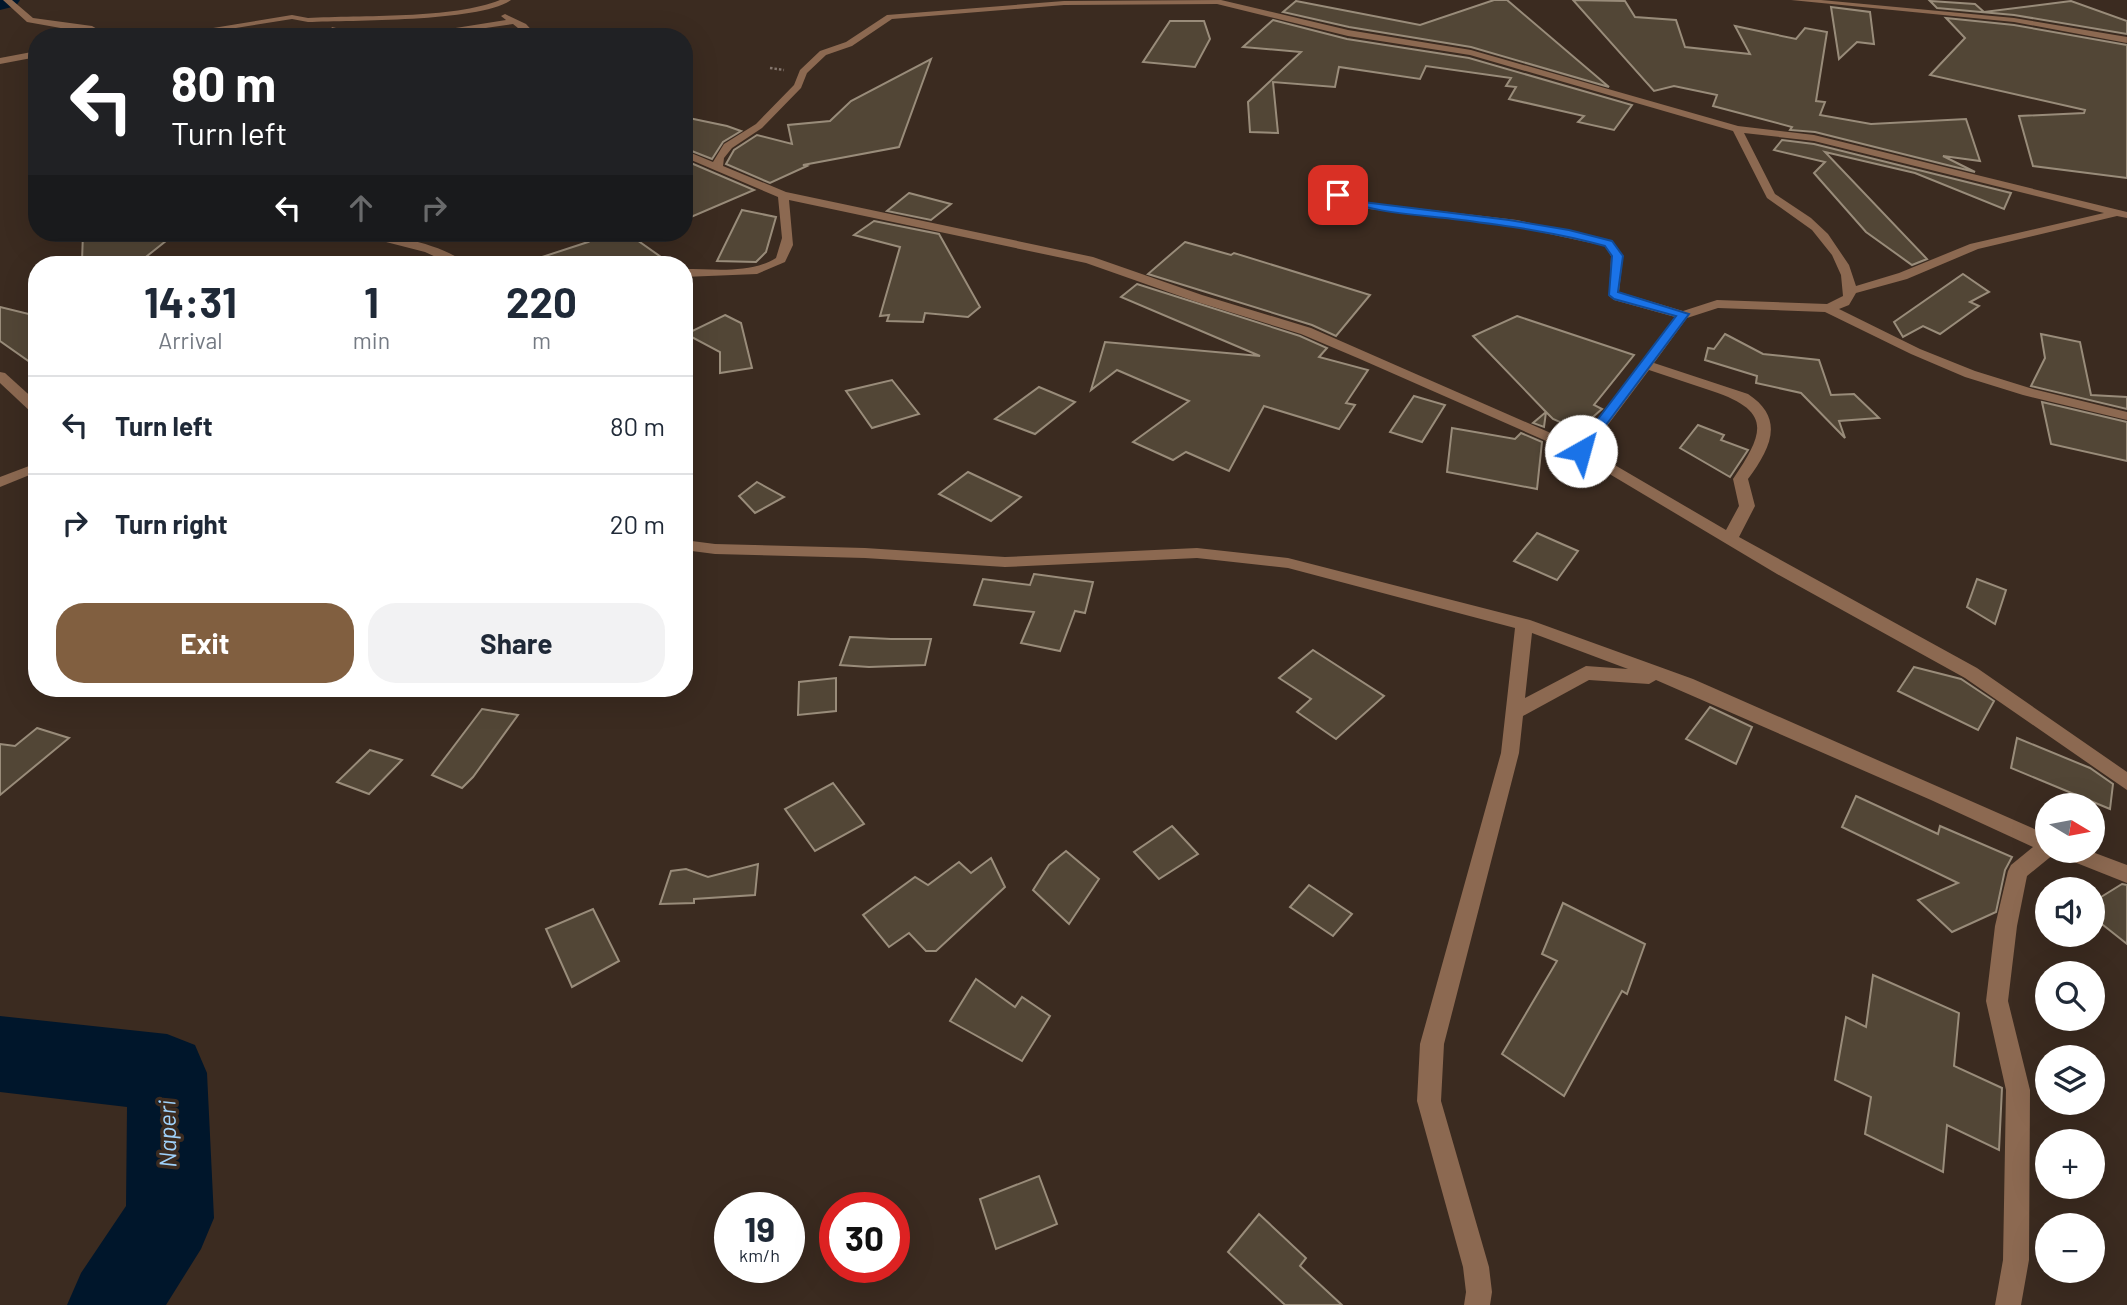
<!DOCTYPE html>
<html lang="en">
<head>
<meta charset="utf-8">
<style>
	:root { --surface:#fff; --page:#f2f2f3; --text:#1f2937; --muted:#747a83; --line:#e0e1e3; --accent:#815f40 }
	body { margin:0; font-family:Barlow,sans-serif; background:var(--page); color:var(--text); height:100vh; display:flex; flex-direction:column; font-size:26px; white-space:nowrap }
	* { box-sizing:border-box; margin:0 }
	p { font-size:23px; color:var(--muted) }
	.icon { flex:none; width:38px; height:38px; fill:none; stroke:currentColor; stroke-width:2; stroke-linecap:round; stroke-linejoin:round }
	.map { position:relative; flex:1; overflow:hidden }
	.panel { position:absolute; left:28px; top:256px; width:665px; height:441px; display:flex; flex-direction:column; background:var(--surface); border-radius:28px; box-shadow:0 7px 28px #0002 }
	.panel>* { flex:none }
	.hud { position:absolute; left:28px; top:28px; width:665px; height:214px; border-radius:28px; box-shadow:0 7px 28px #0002; background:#202124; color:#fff; overflow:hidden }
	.needle { width:46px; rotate:100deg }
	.fabs { position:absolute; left:2035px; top:793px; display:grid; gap:14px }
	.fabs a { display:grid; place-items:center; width:70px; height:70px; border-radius:50%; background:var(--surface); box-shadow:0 7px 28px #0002; font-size:35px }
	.speed { position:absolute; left:714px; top:1192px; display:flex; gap:14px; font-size:35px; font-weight:700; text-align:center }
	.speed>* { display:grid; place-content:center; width:91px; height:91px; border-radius:50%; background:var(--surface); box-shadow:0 7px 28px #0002; line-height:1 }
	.speed small { font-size:18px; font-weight:400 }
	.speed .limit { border:10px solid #d22; background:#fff; color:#111 }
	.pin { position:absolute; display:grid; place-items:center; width:60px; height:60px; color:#fff; margin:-30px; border-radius:14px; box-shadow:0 4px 10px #0006 }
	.me { position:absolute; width:77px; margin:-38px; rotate:38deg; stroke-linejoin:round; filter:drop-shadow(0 0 5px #0008) }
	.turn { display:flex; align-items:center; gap:24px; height:147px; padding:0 28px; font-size:32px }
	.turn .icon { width:91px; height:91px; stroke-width:2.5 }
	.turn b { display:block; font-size:49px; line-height:60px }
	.lanes { display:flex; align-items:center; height:66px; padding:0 28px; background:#0003; justify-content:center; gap:35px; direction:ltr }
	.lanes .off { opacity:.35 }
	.eta { display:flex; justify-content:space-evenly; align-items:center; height:119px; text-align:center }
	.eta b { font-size:42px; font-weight:700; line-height:49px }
	.button { display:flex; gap:14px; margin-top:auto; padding:14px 28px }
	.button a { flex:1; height:80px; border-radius:28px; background:var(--accent); color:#fff; font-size:28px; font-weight:700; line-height:80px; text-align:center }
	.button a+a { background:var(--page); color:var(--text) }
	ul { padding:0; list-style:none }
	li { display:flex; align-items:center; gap:21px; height:98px; padding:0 28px; border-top:2px solid var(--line) }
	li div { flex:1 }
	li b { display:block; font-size:26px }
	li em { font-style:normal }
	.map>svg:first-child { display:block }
</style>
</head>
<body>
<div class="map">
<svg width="2127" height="1305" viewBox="0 0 2127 1305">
	<rect width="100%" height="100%" fill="#3b2b20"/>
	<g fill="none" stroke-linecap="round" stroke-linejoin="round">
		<g fill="#00162b" fill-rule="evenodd">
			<polygon points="0,0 20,0 16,6 0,10"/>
			<polygon points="0,1016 167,1034 195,1045 207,1073 214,1218 201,1249 166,1305 67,1305 81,1273 126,1206 127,1107 0,1092"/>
		</g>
	</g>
	<g fill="#524636" stroke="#998c7a" stroke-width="2">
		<polygon points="1494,0 1507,0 1609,87 1471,47 1349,27 1283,12 1296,1 1420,25"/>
		<polygon points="1573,0 1625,1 1635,17 1676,20 1685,47 1750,54 1735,26 1796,39 1805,28 1827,32 1816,101 1825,102 1820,115 1871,124 1966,119 1980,161 1943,156 1975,172 1815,132 1790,130 1792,127 1713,106 1717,95 1674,86 1654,91"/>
		<polygon points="1930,1 1975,4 1984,12 2071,1 2127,21 2127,34 2014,15 1937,8"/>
		<polygon points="1831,7 1870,12 1874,44 1857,42 1839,59"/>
		<polygon points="1946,18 2014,25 2127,45 2127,178 2033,166 2019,116 2084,113 2085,110 1930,75 1965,38"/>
		<polygon points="1273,20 1347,39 1469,58 1632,105 1614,130 1578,122 1584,116 1509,99 1516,87 1506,86 1511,78 1426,66 1420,79 1339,67 1335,87 1273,82 1278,133 1250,132 1248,102 1301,52 1243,47"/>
		<polygon points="1170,21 1204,21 1210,39 1195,67 1143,62"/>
		<polygon points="931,59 899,147 803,165 807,166 770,183 726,164 734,150 757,135 792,144 788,125 830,121 851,101"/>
		<polygon points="684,117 727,126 741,131 723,142 712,159 684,148"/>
		<polygon points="1782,140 1814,144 2011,193 2004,209 1915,173 1825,152 1927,259 1912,265 1866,232 1814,173 1825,162 1774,150"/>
		<polygon points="684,160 754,190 684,220"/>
		<polygon points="909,193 951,204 931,220 887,211"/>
		<polygon points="742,210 776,217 766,252 756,262 717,261"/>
		<polygon points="874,221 939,234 980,307 968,317 925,313 923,322 887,321 889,315 880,316 900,247 854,235"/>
		<polygon points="83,233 176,233 137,264 82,261"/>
		<polygon points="578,233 627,233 671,264 537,264 536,259 588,242"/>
		<polygon points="1185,242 1231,255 1234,253 1370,295 1336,336 1312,325 1148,274"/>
		<polygon points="1963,274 1989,292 1970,302 1979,306 1940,334 1923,326 1903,337 1894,322"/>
		<polygon points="1137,284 1300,336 1327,348 1319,357 1368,370 1346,403 1355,405 1339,429 1264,406 1229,471 1186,452 1173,460 1133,442 1189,401 1117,370 1091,390 1105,342 1260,356 1121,297"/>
		<polygon points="0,307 37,316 37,367 0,341"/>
		<polygon points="725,315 741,323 752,368 720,373 720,352 686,334"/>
		<polygon points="1517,316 1634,355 1594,405 1602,409 1578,430 1553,419 1546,412 1544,427 1533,423 1546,412 1473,336"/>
		<polygon points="1725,334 1763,354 1819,360 1831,395 1854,394 1879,418 1839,421 1845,438 1801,393 1756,383 1757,376 1705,360 1708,348 1714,349"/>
		<polygon points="2041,334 2080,342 2091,395 2127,397 2127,409 2031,386 2045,358"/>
		<polygon points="892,380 919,414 872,428 846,391"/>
		<polygon points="1039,387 1075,402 1035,434 995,419"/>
		<polygon points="1414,396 1445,405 1422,442 1390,432"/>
		<polygon points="2042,402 2127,422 2127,461 2051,444"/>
		<polygon points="1698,425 1724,435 1721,440 1748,450 1730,477 1680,448"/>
		<polygon points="1452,428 1515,439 1521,433 1542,442 1537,489 1447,472"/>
		<polygon points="968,472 1021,497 991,521 939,494"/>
		<polygon points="757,482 784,497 755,513 739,496"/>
		<polygon points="1537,533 1578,551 1557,580 1514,561"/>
		<polygon points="1034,574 1093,582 1085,613 1075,611 1060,651 1021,643 1034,612 974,605 983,579 1030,585"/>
		<polygon points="1977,579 2006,590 1995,624 1967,607"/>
		<polygon points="850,637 891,639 931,639 925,665 869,667 840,665"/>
		<polygon points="1313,650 1384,696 1336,739 1297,712 1311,699 1279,678"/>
		<polygon points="1914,667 1961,679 1994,701 1978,730 1898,691"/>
		<polygon points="836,678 836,711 798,715 799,682"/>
		<polygon points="1710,707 1752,727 1736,764 1686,739"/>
		<polygon points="482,709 518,715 473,777 462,788 432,775"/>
		<polygon points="37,728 69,738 0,795 0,744 15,746"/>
		<polygon points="2017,738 2090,768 2113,784 2110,809 2011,768"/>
		<polygon points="370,750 402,760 369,794 337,782"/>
		<polygon points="833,783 864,824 815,851 785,809"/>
		<polygon points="1856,796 1938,834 1940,826 2012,857 2005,870 1996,912 1952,932 1918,900 1958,883 1842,827"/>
		<polygon points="1172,826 1198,854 1159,879 1134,852"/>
		<polygon points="1066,851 1099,879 1069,924 1033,890 1049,865"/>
		<polygon points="991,858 1005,887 936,951 926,951 909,933 889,947 863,915 915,877 928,885 959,862 971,873"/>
		<polygon points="758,864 755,895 694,899 694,903 660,904 671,871 686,869 708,877"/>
		<polygon points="2122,884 2127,885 2127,944 2093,917 2093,902"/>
		<polygon points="1309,885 1352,914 1333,936 1290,907"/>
		<polygon points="1563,903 1645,944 1627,994 1622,991 1564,1096 1502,1054 1557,961 1542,954"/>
		<polygon points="593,909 619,961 572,987 546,929"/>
		<polygon points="1873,975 1959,1013 1954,1066 2002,1088 1999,1150 1947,1125 1943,1172 1865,1134 1871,1097 1835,1080 1846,1017 1866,1027"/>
		<polygon points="976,979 1015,1007 1022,997 1050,1016 1022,1061 950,1021"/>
		<polygon points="1039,1176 1057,1224 996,1249 980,1199"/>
		<polygon points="1259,1214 1306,1258 1300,1266 1342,1305 1285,1305 1228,1252"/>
	</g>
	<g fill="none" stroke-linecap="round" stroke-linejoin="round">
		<polyline stroke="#84766d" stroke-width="2.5" stroke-dasharray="2.5 2" stroke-linecap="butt" points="770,68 784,70"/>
		<g fill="#8c6951" fill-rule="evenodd">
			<polygon points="3,0 12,0 33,18 92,26 111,37 27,22"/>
			<path d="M500 0H511C479 22 352 20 308 22L292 19 180 37H158L292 15 308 18C360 15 454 19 500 0Z"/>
			<path d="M1221 0 1348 30 1471 50 1738 126 1814 135 2127 212V218L2117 216 1978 249 1907 279 1856 293 1849 305 1839 309 1920 349 1975 371 2033 389 2127 412V420L2023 395 1965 377 1911 354 1825 312 1718 308 1687 318 1654 363 1748 394C1786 419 1770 449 1748 479L1755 506 1739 537 1977 668 2127 772V790L1965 678 1777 574 1576 454 1360 359 1301 334 1194 301 1086 263 789 200 793 245 785 262 757 274 684 277V269C715 269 750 274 776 258L782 238 778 197 684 157V150L713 162 724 144 756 124 794 85 800 70 820 51 846 42 887 15 1064 1ZM1217 4 1348 36 1470 55 1733 131 1767 198 1812 230 1832 255 1841 275 1843 296 1827 304 1717 300 1683 311 1619 292 1623 256 1613 242 1517 220 1363 202 1342 193H1334V197L1361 208 1517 227 1605 246 1611 256 1609 296 1614 300 1675 317 1578 445 1311 328 1202 295 1093 257 786 192 723 166 724 158 732 148 762 128 801 88 807 73 826 55 852 46 892 19 1064 5ZM1744 133 1814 141 2104 213 1970 244 1899 273 1856 286 1849 265 1828 234 1811 218 1775 194ZM1649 370C1670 377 1691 384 1712 391 1772 411 1765 432 1733 479L1739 506 1726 530 1589 450Z"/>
			<polygon points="1791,0 1821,0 2014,18 2127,37 2127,43 2014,22"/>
			<polygon points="505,14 526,24 538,37 529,37 513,24 423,37 399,37 506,20 501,16"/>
			<polygon points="332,27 364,35 365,37 349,37 329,32"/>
			<polygon points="37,51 37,57 0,64 0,58"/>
			<path d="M351 233C382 232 443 243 466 264H451L425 252Z"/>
			<polygon points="0,372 5,373 37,402 37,414 32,413 0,383"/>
			<polygon points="37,463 37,472 0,487 0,477"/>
			<path d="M684 540 715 544 865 548 1005 557 1197 548 1288 558 1530 620 1693 679 2048 835V850H2087L2127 865V883L2054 854 2027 876 2017 926 2008 1001 2030 1090 2029 1260 2021 1305H1995L2003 1260 2006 1090 1986 1001 1995 926 2008 871 2011 865 2033 847 1931 800 1656 680 1649 684 1589 680 1523 716 1519 753 1444 1044 1441 1101 1489 1267 1492 1292 1490 1305H1464L1466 1292 1463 1267 1417 1101 1420 1044 1501 753 1515 628 1288 568 1197 558 1005 567 865 558 715 554 684 550ZM1532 633 1628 669 1586 666 1525 698Z"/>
		</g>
	</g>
	<path fill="#1a73e8" stroke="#114b97" stroke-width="2" d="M1338 192 1363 202 1509 220 1569 230 1612 241 1623 256 1618 292 1689 314 1585 453H1576V448L1676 316 1614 299 1609 295 1612 256 1605 246C1552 231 1499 225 1445 218 1408 214 1370 212 1335 197L1333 195Z"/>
	<g text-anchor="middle" stroke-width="7" stroke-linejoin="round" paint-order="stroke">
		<g font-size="24" font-style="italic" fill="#a0d2fb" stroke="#3b2b20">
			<text transform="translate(168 1134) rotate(-91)" y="8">Naperi</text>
		</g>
	</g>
</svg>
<div class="fabs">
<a><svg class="needle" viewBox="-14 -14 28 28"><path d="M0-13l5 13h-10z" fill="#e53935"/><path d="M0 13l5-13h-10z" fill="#747a83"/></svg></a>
<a><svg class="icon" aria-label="sound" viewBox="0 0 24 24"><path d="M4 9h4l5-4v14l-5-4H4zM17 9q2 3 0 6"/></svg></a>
<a><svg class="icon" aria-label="search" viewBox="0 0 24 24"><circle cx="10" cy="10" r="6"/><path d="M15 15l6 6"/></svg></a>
<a><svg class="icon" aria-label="layers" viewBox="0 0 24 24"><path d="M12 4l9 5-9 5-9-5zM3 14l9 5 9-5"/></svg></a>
<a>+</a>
<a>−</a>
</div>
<div class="speed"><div>19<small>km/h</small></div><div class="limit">30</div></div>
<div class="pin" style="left:1338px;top:195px;background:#d93025"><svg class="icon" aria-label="arrive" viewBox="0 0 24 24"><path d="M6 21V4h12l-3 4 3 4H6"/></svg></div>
<svg class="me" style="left:1581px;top:451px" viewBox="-20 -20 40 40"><circle r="19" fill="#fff"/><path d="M0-13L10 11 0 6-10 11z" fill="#1a73e8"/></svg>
<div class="hud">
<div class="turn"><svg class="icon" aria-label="left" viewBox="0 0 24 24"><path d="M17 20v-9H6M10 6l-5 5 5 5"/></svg><div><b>80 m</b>Turn left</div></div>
<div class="lanes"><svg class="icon" aria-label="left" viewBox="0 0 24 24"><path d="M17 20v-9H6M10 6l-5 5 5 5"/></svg><svg class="icon off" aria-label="ahead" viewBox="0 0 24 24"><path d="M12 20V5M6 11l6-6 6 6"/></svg><svg class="icon off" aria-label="right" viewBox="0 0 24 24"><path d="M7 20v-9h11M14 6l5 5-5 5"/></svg></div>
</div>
<section class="panel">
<div class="eta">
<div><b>14:31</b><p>Arrival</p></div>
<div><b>1</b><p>min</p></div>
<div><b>220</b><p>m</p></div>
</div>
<ul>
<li><svg class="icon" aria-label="left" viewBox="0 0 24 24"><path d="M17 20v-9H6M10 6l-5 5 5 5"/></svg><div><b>Turn left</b></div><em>80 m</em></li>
<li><svg class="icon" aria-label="right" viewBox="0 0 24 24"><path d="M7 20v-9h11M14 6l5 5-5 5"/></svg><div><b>Turn right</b></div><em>20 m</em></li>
</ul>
<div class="button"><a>Exit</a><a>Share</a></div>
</section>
</div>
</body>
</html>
